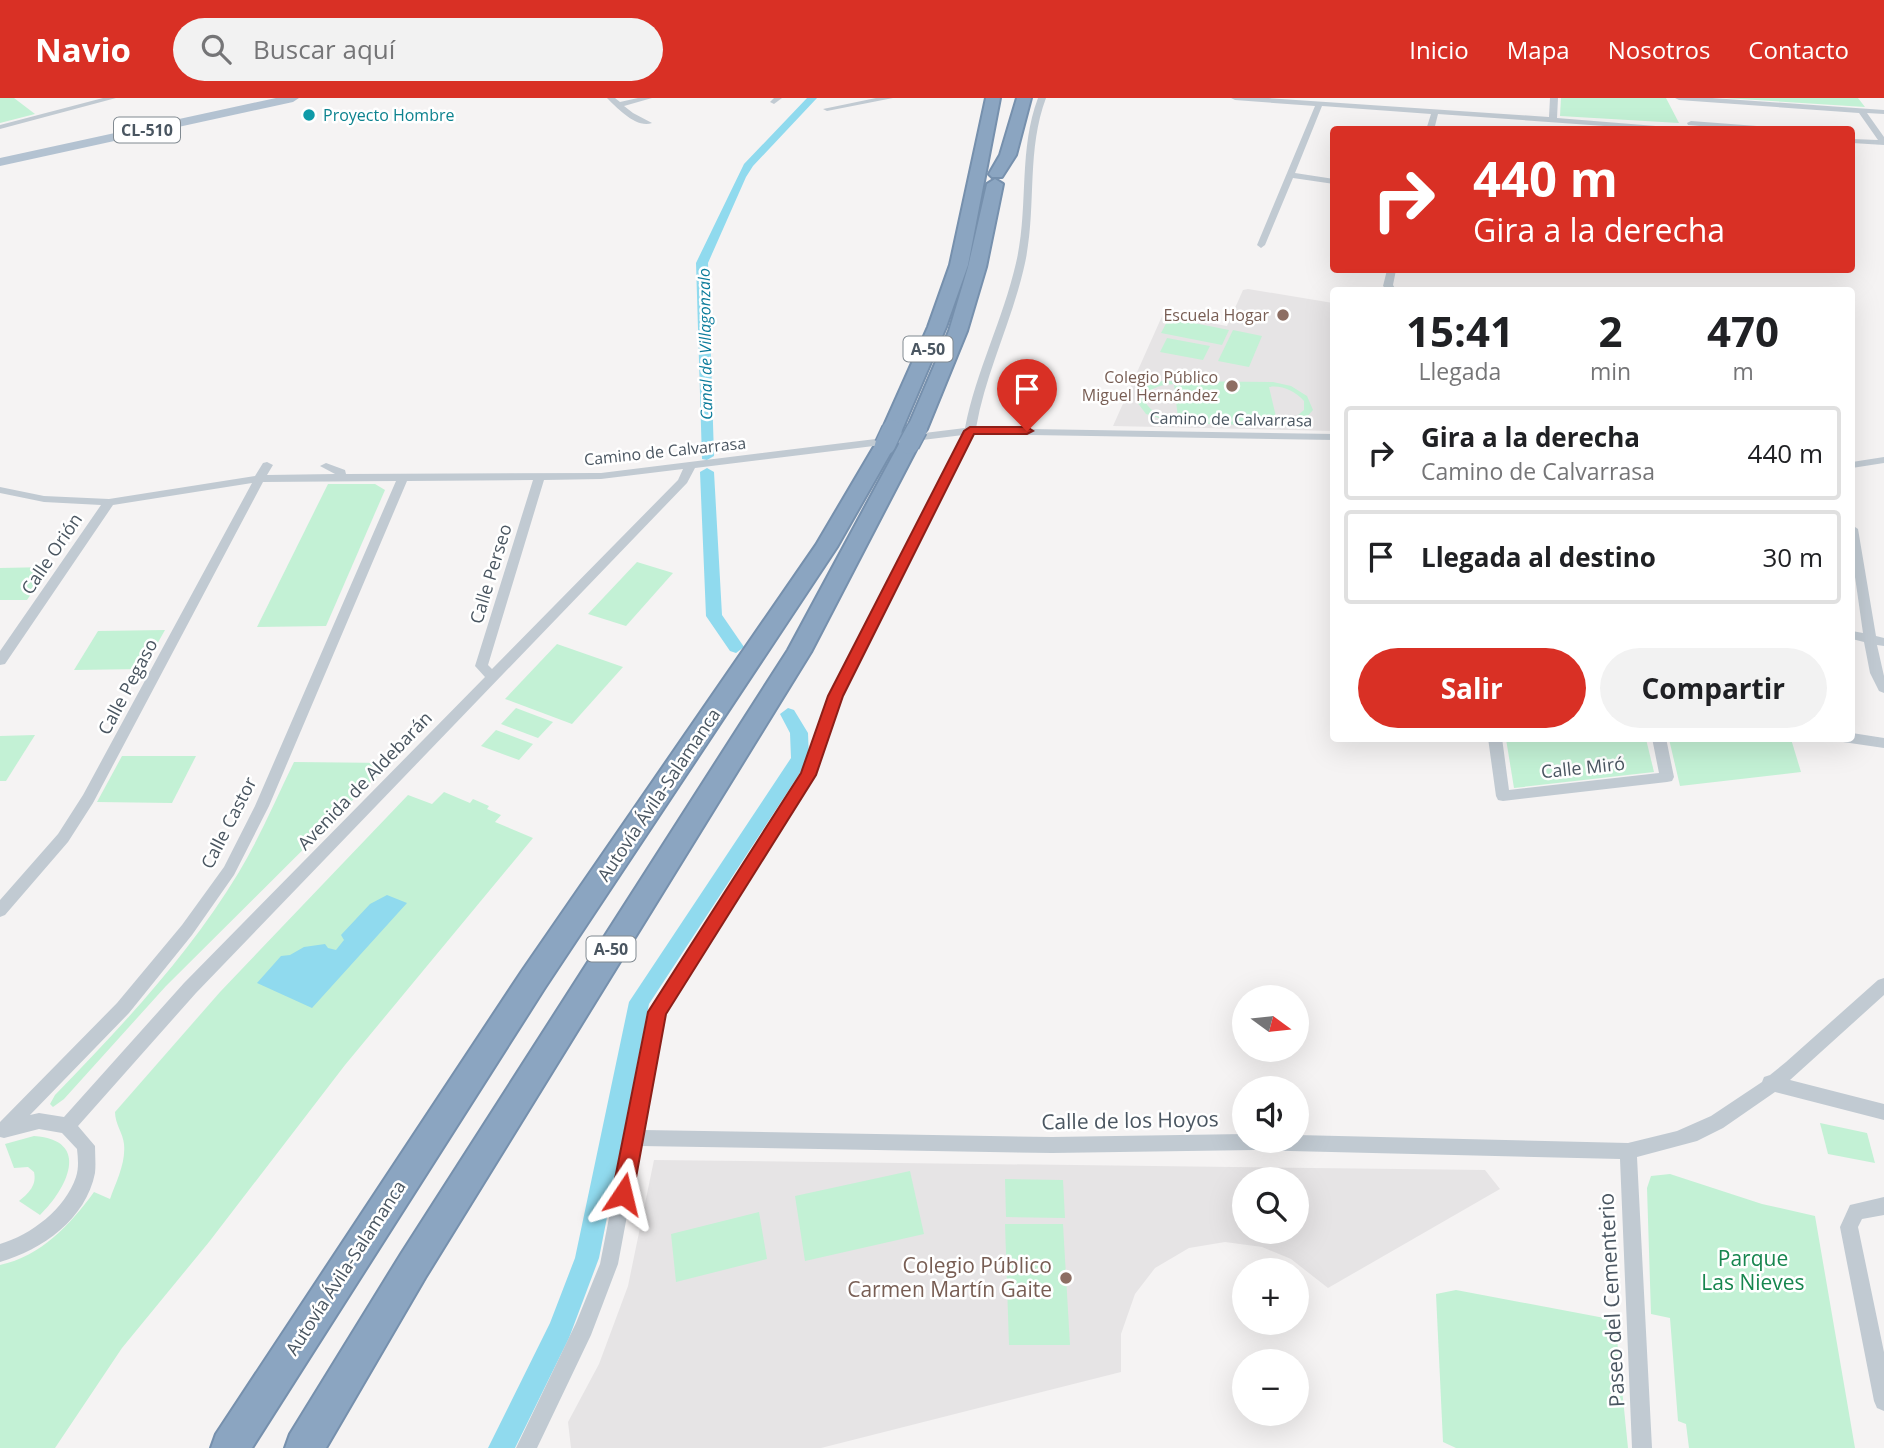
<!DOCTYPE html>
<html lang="es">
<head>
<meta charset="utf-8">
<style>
	:root { --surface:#fff; --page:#f2f2f2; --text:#202124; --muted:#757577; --line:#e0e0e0; --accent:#d93025 }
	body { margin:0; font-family:"Open Sans",sans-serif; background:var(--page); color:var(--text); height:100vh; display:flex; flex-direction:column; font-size:26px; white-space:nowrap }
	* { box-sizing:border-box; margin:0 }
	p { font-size:23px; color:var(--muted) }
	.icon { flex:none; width:38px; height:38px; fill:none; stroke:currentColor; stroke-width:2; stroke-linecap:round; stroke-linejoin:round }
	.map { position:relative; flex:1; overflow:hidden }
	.drawer { position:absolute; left:1330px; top:189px; width:525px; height:455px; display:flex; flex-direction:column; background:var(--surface); border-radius:7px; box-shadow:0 7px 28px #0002 }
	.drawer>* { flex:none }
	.top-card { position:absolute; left:1330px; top:28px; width:525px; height:147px; border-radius:7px; box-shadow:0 7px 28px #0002; background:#d93025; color:#fff; overflow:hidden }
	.needle { width:46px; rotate:105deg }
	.tools { position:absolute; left:1232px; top:887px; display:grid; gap:14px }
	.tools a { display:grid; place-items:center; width:77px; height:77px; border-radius:50%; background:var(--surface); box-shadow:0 7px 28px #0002; font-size:35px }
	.pin { position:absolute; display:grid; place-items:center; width:60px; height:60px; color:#fff; margin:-72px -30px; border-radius:50% 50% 50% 0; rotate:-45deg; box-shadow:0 0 7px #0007 }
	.pin .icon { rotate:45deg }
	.me { position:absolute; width:77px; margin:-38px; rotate:10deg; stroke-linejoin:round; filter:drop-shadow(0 0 5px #0008) }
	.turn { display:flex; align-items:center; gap:24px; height:147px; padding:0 28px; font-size:32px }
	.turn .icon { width:91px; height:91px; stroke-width:2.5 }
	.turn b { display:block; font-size:49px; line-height:60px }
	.eta { display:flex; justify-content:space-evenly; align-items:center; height:119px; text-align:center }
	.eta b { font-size:42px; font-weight:700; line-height:49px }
	.cta { display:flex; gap:14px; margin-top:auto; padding:14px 28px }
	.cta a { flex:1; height:80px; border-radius:42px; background:var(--accent); color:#fff; font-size:28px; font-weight:700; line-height:80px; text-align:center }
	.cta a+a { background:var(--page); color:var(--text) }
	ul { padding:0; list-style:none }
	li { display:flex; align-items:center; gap:21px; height:94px; margin:0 14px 10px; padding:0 14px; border:4px solid var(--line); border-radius:7px }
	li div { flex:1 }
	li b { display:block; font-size:26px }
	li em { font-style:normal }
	header { display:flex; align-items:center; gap:42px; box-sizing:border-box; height:98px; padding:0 35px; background:var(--accent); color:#fff }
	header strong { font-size:33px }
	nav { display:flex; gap:38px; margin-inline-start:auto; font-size:24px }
	.search { width:490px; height:63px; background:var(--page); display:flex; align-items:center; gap:18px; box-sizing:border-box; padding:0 24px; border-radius:38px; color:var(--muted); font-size:26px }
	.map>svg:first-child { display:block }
</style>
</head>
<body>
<header>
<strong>Navio</strong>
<div class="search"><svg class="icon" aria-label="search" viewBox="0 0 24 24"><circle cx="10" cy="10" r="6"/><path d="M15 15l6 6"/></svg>Buscar aquí</div>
<nav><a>Inicio</a><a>Mapa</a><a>Nosotros</a><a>Contacto</a></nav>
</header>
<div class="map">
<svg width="1884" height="1350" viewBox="0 0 1884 1350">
	<rect width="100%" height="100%" fill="#f5f3f3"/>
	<g fill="#e6e4e5" fill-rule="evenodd">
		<polygon points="1248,191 1333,205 1333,333 1113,328 1163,216 1227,228 1243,192"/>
		<path d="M654 1062 1485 1072 1500 1091 1328 1190 1291 1161 1262 1149 1225 1144 1189 1150 1155 1170 1135 1196 1121 1236V1274L821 1350H571L568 1324 599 1266 628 1188ZM1244 1082H1297V1134H1244Z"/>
	</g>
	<g fill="#c3f1d5" fill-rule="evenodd">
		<polygon points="0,0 14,0 35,16 0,25"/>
		<polygon points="1561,0 1666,0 1679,25 1560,18"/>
		<polygon points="1722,0 1858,0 1865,9 1740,1"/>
		<polygon points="1169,220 1229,232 1222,247 1161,235"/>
		<polygon points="1233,232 1262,238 1249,269 1218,263"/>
		<polygon points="1167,240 1210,248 1203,262 1160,254"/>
		<path d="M1162 283 1273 284 1291 288 1307 298 1313 312 1304 322 1281 328 1175 325 1146 316 1137 304C1137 289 1149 286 1162 283ZM1174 286 1178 320C1165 319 1151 316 1145 303 1148 289 1161 287 1174 286ZM1269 289C1282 287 1295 293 1304 303V312L1296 319 1277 323Z"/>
		<polygon points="328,386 375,386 385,392 326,528 257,529"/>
		<polygon points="637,464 673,475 626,528 588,516"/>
		<polygon points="49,469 27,502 0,502 0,470"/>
		<polygon points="165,532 143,571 74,572 98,533"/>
		<polygon points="557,546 623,569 572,626 505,601"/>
		<polygon points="516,610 553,624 538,640 501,626"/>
		<polygon points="496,632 533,646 519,662 481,648"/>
		<polygon points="35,637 6,683 0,683 0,638"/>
		<polygon points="1506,641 1646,641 1654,674 1514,690"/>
		<polygon points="1669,641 1791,641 1801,674 1680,688"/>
		<polygon points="122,658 196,658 172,705 97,704"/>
		<path d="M294 664 390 665 166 888 64 1001 53 1009 50 1006 55 997C122 928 188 858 239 774 260 739 276 701 294 664Z"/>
		<path d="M444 694 470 705 473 701 489 708 487 711 501 717 495 724 533 740 345 967 209 1144 122 1250 55 1350H0V1167C41 1158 70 1127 94 1094L110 1101C116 1084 126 1065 124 1046 123 1035 115 1026 115 1014L220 894 408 697 432 706Z"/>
		<polygon points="1820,1025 1867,1035 1875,1065 1828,1056"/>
		<path d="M34 1038C92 1042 67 1091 40 1117L19 1103C29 1095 37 1087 34 1074L28 1069 14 1070 5 1046Z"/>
		<polygon points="910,1073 924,1136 805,1163 795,1098"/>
		<polygon points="1670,1076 1762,1106 1815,1118 1855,1350 1689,1350 1686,1326 1678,1323 1670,1220 1651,1216 1647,1090 1651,1078"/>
		<polygon points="1005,1081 1063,1082 1065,1120 1006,1119"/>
		<polygon points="759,1114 767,1161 676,1184 671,1136"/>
		<polygon points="1005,1126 1063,1126 1070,1247 1009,1247"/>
		<polygon points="1456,1192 1615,1222 1628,1350 1456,1350 1443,1344 1436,1196"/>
	</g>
	<polygon fill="#90daee" points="387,797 407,805 312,910 257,885 281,858 290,857 304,849 325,846 328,850 336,852 344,842 341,837 370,806"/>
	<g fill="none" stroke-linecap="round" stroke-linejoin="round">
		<g fill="#90daee" fill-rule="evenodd">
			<polygon points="807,0 817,0 753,68 746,79 708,165 714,358 707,362 702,361 696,165 744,66"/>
			<polygon points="707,370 714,374 722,517 744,549 736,555 730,553 706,518 700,374"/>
			<polygon points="788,610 794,612 808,635 809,661 649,906 599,1160 569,1240 515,1350 488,1350 550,1225 575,1160 629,904 791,660 790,635 780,616"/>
		</g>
		<defs>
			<g id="highway">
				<polygon points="986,0 1000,0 968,167 946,229 902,332 899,336 885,336 882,332 928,229 950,167"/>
				<polygon points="1017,0 1031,0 1016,57 1002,79 992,79 989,76 1000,57"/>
				<polygon points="995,81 1003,86 986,169 967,233 927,331 924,335 910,335 907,331 949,233 968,169 987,86"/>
				<polygon points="909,340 916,342 919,346 811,554 425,1180 326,1350 285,1350 290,1336 401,1156 788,552 899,346 902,342"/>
				<polygon points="885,341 892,343 895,347 837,449 544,891 252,1350 211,1350 216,1336 522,873 816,447 875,347 878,343"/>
			</g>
		</defs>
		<use href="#highway" stroke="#7690ad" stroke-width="4"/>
		<g fill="#c1cad2" fill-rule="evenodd">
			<polygon points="103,0 116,0 0,31 0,27"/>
			<path d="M607 0H615L620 4 638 0H652L624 8 633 15 652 25C637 31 617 10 607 0Z"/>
			<polygon points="774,0 782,0 774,6 770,4"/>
			<polygon points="876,0 893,0 827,13 823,11"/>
			<path d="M1038 0H1046C1026 53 1037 110 1025 165 1013 221 986 273 976 330L1334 336V342L974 336 842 598 815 677 665 916 643 1032 1052 1039 1244 1036V1043H1297V1037L1628 1045 1677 1033 1711 1018 1762 984 1764 979 1770 977 1786 964 1878 882 1884 880V897L1790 982 1884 1006V1022L1775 994 1723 1030 1697 1043 1637 1059 1652 1350H1632L1620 1061 1254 1052 1052 1055 640 1048 618 1166 591 1237 537 1350H516L576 1225 600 1166 649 914 801 676 828 598 963 337 695 370 687 385 196 895 78 1028 95 1048C95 1057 96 1066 95 1075 86 1121 42 1152 0 1164V1146C31 1137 65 1111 76 1079 79 1070 78 1060 77 1051L62 1035 39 1031 4 1040 0 1039V1024L117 905 182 827 224 769 255 708 396 383 263 384 93 705 68 744 5 817 0 819V802L58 736 83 697 252 385 113 407 5 566 0 567V553L101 407 44 404 0 395V389L44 398 109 401 255 378 263 365 267 364 273 367 267 377 335 376 320 368 326 365 345 372 346 376 601 375 965 330C976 273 1003 222 1016 165 1029 110 1018 53 1038 0ZM683 371 678 382 492 571 488 567 544 382 601 381ZM533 382 475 568 485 579 184 885 64 1019 39 1015 30 1017 129 915 192 837 234 777 269 708 407 383Z"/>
			<polygon points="1231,0 1268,0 1549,19 1550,0 1558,0 1557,20 1705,32 1660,32 1438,16 1434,32 1426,32 1431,16 1322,8 1295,75 1334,81 1334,86 1293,80 1265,147 1261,150 1257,147 1315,8 1235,2"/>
			<polygon points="1675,0 1712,0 1884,12 1884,16 1867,15 1884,39 1884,47 1852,45 1852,41 1878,42 1859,15 1679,2"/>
			<polygon points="1691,23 1784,30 1788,32 1746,32 1688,27 1687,25"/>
			<polygon points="1387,172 1396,172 1393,187 1396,192 1387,192 1383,188"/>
			<polygon points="1884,359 1884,365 1852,370 1852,364"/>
			<polygon points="1852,427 1858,431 1876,538 1884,540 1884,548 1877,547 1884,578 1884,595 1879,593 1870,575 1864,544 1852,541 1852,533 1863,535 1852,458"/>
			<polygon points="1852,635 1884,640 1884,650 1843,644 1841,640 1852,640"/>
			<polygon points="1488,640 1502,640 1509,692 1659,675 1652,640 1666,640 1674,679 1672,683 1667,684 1503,703 1498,702 1496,698"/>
			<polygon points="1884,1099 1884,1117 1862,1121 1858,1129 1884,1254 1884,1313 1877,1310 1874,1303 1840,1129 1850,1107"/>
		</g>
		<polygon fill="#b3c2d1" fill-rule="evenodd" points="276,0 299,0 293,4 0,68 0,60"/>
		<use href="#highway" fill="#8ba5c1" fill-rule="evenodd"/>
		<defs>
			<g id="highway-bridge">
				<polyline points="909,346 917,331"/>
				<polyline points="885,347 892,332"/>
			</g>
		</defs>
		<use href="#highway-bridge" stroke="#7690ad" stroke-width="23" stroke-linecap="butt"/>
		<use href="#highway-bridge" stroke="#8ba5c1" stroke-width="20"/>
	</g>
	<polygon fill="#d93025" stroke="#8d1f18" stroke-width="2" points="970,329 1027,329 1033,333 1027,336 974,336 843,598 816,677 666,916 633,1096 630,1103 623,1106 615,1103 612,1096 648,914 801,675 828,598 964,333"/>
	<circle fill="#0f9aa8" stroke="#fff" stroke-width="2.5" cx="309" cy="17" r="7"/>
	<g fill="#8d6e63" stroke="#fff" stroke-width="2.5">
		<circle cx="1283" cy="217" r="7"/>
		<circle cx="1232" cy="288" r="7"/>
		<circle cx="1066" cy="1180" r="7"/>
	</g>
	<g text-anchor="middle" stroke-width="5" stroke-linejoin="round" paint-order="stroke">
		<g font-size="16" fill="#0d838f" stroke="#fff" text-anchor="start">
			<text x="323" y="23">Proyecto Hombre</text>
		</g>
		<g fill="#fff" stroke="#808990" stroke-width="2">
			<rect x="114" y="19.5" width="66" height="25" rx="5"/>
			<rect x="903.5" y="238.5" width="49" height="25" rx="5"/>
			<rect x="586.5" y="838.5" width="49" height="25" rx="5"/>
		</g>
		<g font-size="16" font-weight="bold" fill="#4a5661">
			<text x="147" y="38">CL-510</text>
			<text x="928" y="257">A-50</text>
			<text x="611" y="857">A-50</text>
		</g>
		<g font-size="16" fill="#785e54" stroke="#fff" text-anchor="end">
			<text x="1269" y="223">Escuela Hogar</text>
			<text x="1218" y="285">Colegio Público<tspan x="1218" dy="18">Miguel Hernández</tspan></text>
		</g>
		<g font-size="16" font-style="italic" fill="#0c7c9b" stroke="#fff">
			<text transform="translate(705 246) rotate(-91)" y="6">Canal de Villagonzalo</text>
		</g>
		<g font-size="16" fill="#4a5661" stroke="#fff">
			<text transform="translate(1231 321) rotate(1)" y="6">Camino de Calvarrasa</text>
			<text transform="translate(665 353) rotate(-6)" y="6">Camino de Calvarrasa</text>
		</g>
		<g font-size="18" fill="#4a5661" stroke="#fff">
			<text transform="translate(52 456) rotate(-56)" y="6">Calle Orión</text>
			<text transform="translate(491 476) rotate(-73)" y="6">Calle Perseo</text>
			<text transform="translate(128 589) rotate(-62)" y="6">Calle Pegaso</text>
			<text transform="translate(1583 670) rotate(-6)" y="6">Calle Miró</text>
			<text transform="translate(365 683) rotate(-46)" y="6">Avenida de Aldebarán</text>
			<text transform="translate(659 697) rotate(-56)" y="6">Autovía Ávila-Salamanca</text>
			<text transform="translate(229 725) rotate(-63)" y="6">Calle Castor</text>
			<text transform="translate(346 1170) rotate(-57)" y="6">Autovía Ávila-Salamanca</text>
		</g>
		<g font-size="21" fill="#4a5661" stroke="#fff">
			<text transform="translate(1130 1023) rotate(-1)" y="7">Calle de los Hoyos</text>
			<text transform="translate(1612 1202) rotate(-93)" y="7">Paseo del Cementerio</text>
		</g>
		<g font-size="21" fill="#17864f" stroke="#fff">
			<text x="1753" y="1168">Parque<tspan x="1753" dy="24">Las Nieves</tspan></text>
		</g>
		<g font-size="21" fill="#785e54" stroke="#fff" text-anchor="end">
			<text x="1052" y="1175">Colegio Público<tspan x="1052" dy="24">Carmen Martín Gaite</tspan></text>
		</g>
	</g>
</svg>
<div class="tools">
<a><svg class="needle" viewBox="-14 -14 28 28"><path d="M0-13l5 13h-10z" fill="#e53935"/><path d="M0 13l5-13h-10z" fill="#757577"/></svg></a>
<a><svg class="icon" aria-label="sound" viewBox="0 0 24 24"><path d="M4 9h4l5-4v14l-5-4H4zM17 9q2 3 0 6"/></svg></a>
<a><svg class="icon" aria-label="search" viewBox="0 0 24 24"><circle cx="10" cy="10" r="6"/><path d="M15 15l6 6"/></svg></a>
<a>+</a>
<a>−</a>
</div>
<div class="pin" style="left:1027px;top:333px;background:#d93025"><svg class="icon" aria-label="arrive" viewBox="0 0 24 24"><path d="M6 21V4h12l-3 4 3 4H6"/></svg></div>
<svg class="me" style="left:623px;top:1096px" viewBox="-20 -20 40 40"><path d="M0-17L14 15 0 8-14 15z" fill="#d93025" stroke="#fff" stroke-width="4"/></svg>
<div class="top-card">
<div class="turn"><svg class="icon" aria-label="right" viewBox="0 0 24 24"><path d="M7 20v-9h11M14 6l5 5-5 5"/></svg><div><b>440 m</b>Gira a la derecha</div></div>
</div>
<section class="drawer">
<div class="eta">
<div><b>15:41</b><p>Llegada</p></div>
<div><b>2</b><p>min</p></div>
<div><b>470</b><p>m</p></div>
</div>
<ul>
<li><svg class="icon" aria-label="right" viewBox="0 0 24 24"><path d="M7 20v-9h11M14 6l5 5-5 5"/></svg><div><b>Gira a la derecha</b><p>Camino de Calvarrasa</p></div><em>440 m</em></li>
<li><svg class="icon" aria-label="arrive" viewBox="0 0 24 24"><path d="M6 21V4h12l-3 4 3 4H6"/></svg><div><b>Llegada al destino</b></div><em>30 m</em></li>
</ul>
<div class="cta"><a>Salir</a><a>Compartir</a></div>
</section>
</div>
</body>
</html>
